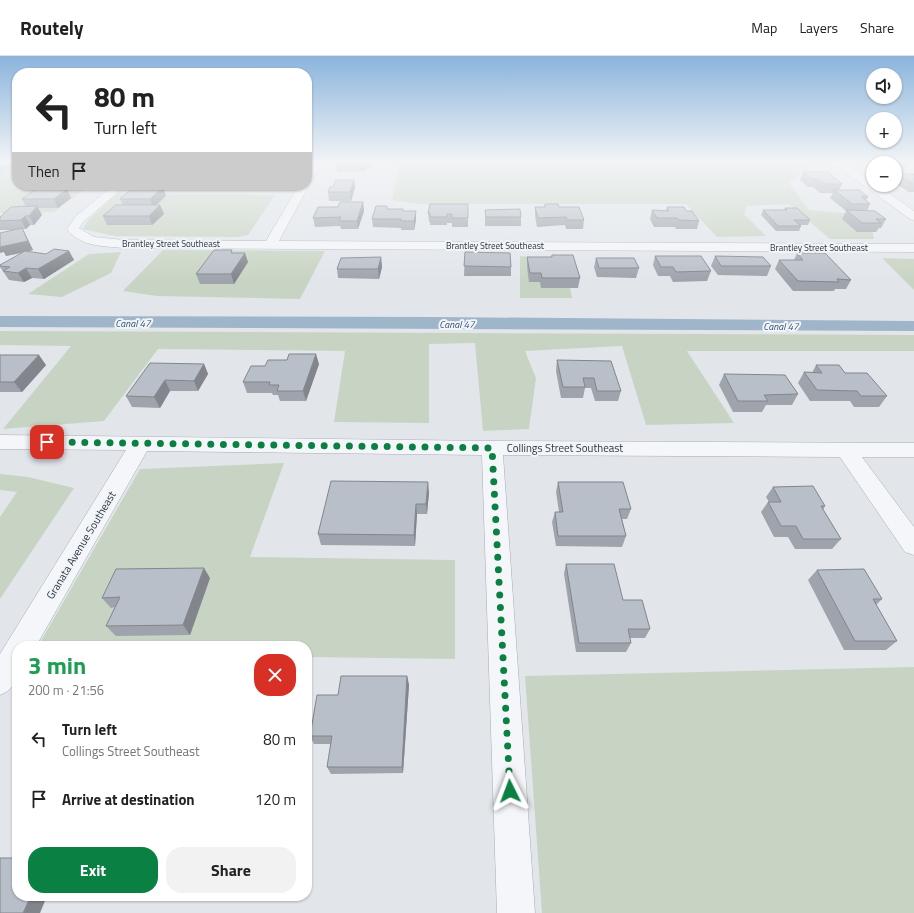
<!DOCTYPE html>
<html lang="en">
<head>
<meta charset="utf-8">
<style>
	:root { --surface:#fff; --page:#f2f2f2; --text:#222; --muted:#767676; --line:#e0e0e0; --accent:#0b8043 }
	body { margin:0; font-family:"Titillium Web",sans-serif; background:var(--page); color:var(--text); height:100vh; display:flex; flex-direction:column; font-size:15px; white-space:nowrap }
	* { box-sizing:border-box; margin:0 }
	p { font-size:13px; color:var(--muted) }
	.icon { flex:none; width:22px; height:22px; fill:none; stroke:currentColor; stroke-width:2; stroke-linecap:round; stroke-linejoin:round }
	.map { position:relative; flex:1; overflow:hidden }
	.sheet { position:absolute; left:12px; top:585px; width:300px; height:260px; display:flex; flex-direction:column; background:var(--surface); border-radius:16px; box-shadow:0 1px 3px #0004 }
	.sheet>* { flex:none }
	.top-card { position:absolute; left:12px; top:12px; width:300px; height:122px; border-radius:16px; box-shadow:0 1px 3px #0004; background:#fff; color:var(--text); overflow:hidden }
	.controls { position:absolute; left:866px; top:12px; display:grid; gap:8px }
	.controls a { display:grid; place-items:center; width:36px; height:36px; border-radius:50%; background:var(--surface); box-shadow:0 1px 3px #0004; font-size:20px }
	.pin { position:absolute; display:grid; place-items:center; width:34px; height:34px; color:#fff; margin:-17px; border-radius:8px; box-shadow:0 2px 6px #0006 }
	.me { position:absolute; width:44px; margin:-22px; rotate:357deg; stroke-linejoin:round; filter:drop-shadow(0 0 3px #0008) }
	.turn { display:flex; align-items:center; gap:14px; height:84px; padding:0 16px; font-size:18px }
	.turn .icon { width:52px; height:52px; stroke-width:2.5 }
	.turn b { display:block; font-size:28px; line-height:34px }
	.then { display:flex; align-items:center; height:38px; padding:0 16px; background:#0003; gap:8px; font-size:15px }
	.round { display:grid; place-items:center; flex:none; width:42px; height:42px; border-radius:16px; background:var(--page) }
	.summary { display:flex; align-items:center; justify-content:space-between; height:68px; padding:0 16px }
	h1 { font-size:24px; font-weight:700; line-height:30px; color:#1e9e55 }
	.action { display:flex; gap:8px; margin-top:auto; padding:8px 16px }
	.action a { flex:1; height:46px; border-radius:16px; background:var(--accent); color:#fff; font-size:16px; font-weight:700; line-height:46px; text-align:center }
	.action a+a { background:var(--page); color:var(--text) }
	ul { padding:0; list-style:none }
	li { display:flex; align-items:center; gap:12px; height:60px; padding:0 16px }
	li div { flex:1 }
	li b { display:block; font-size:15px }
	li em { font-style:normal }
	header { display:flex; align-items:center; gap:24px; box-sizing:border-box; height:56px; padding:0 20px; background:var(--surface); border-bottom:1px solid var(--line) }
	header strong { font-size:19px }
	nav { display:flex; gap:22px; margin-inline-start:auto; font-size:14px }
	.map>svg:first-child { display:block }
</style>
</head>
<body>
<header>
<strong>Routely</strong>
<nav><a>Map</a><a>Layers</a><a>Share</a></nav>
</header>
<div class="map">
<svg width="914" height="857" viewBox="0 0 914 857">
	<rect width="100%" height="100%" fill="#e2e6eb"/>
	<g fill="#c8d4c3">
		<polygon points="401,105 809,105 816,110 801,117 789,127 809,154 876,160 872,172 874,183 830,183 789,148 747,150 744,158 766,180 717,181 686,148 419,148 392,144"/>
		<polygon points="17,110 17,129 90,129 54,156 0,157 0,120"/>
		<polygon points="117,137 275,139 248,179 237,181 115,180 83,173 89,163"/>
		<polygon points="163,194 325,195 300,243 157,240 123,235"/>
		<polygon points="121,196 111,217 62,241 28,238 89,198"/>
		<polygon points="520,200 565,203 572,242 520,242"/>
		<polygon points="882,202 914,203 914,234"/>
		<polygon points="0,275 914,279 914,295 687,295 734,367 646,369 622,290 525,295 536,322 529,373 483,375 475,287 429,288 429,367 334,366 345,295 158,293 104,365 3,373 71,290 0,289"/>
		<polygon points="284,407 250,501 455,504 455,603 307,601 307,590 38,590 140,413"/>
		<polygon points="0,418 28,421 74,432 0,543 0,461 17,436 0,434"/>
		<polygon points="914,611 914,857 542,857 525,620"/>
	</g>
	<g fill="#9eb5ca">
		<polygon points="0,105 17,105 17,110 0,120"/>
		<polygon points="0,260 435,261 914,265 914,275 0,271"/>
	</g>
	<g fill="none" stroke-linecap="round" stroke-linejoin="round">
		<defs>
			<g id="minor">
				<path d="M313 105H323L312 124 308 127 309 129 279 185 914 188V196L124 192C104 190 80 191 67 173L76 160 114 129H126L84 165 79 172 94 181 124 184 266 185 299 129H307V115Z"/>
				<polygon points="830,105 842,105 873,127 873,129 877,129 914,155 914,164 910,163"/>
				<path d="M0 379 492 385 914 387V401H862L914 471V499L905 496 840 401 503 399 535 857H497L482 399 147 395 36 590H17C17 611 23 630 0 639V598L126 394 0 393Z"/>
			</g>
		</defs>
		<use href="#minor" stroke="#a7adb5" stroke-width="1"/>
		<use href="#minor" fill="#f5f6f9" fill-rule="evenodd"/>
	</g>
	<g fill="#9fa4ac">
		<polygon points="337,105 373,105 373,107 371,113 366,113 365,115 337,116 336,108"/>
		<polygon points="871,105 893,105 896,107 907,109 903,117 899,117 899,118 914,118 914,136 909,136 895,127 895,122 897,119 895,119 895,107 873,107 873,113 868,110"/>
		<polygon points="803,116 842,128 839,134 868,141 866,144 870,148 867,155 886,163 881,172 879,172 876,176 857,176 842,163 846,155 830,142 833,137 820,137 813,131 808,131 800,124"/>
		<polygon points="354,124 355,132 351,145 329,145 328,136"/>
		<polygon points="147,129 175,129 172,132 163,132 166,140 156,149 160,149 164,158 152,169 107,169 103,160 123,149 120,143 148,131"/>
		<polygon points="242,129 264,129 261,133 243,133"/>
		<polygon points="67,133 71,142 58,152 38,152 42,159 34,169 30,169 26,173 23,173 33,194 27,196 46,198 69,195 74,204 44,223 32,222 24,226 9,224 0,211 0,209 22,197 6,200 4,196 15,174 0,174 0,161 26,151 22,143"/>
		<polygon points="363,146 364,155 358,173 341,173 340,170 315,171 313,162 338,151"/>
		<polygon points="468,148 468,171 452,171 452,167 447,167 447,169 430,169 430,166 429,166 428,157"/>
		<polygon points="545,148 559,151 584,164 583,173 566,173 565,169 537,171 535,160 535,151 544,151"/>
		<polygon points="667,151 686,155 699,165 697,173 676,173 675,171 654,171 650,163 652,154 666,154"/>
		<polygon points="785,152 810,164 808,169 799,169 801,170 799,175 776,175 761,159 763,154 784,154"/>
		<polygon points="388,153 403,153 403,155 416,155 416,164 414,174 401,174 401,172 373,171 372,163"/>
		<polygon points="485,154 521,161 521,170 485,170"/>
		<polygon points="465,196 511,211 511,220 464,220"/>
		<polygon points="233,197 248,206 234,228 200,228 196,218"/>
		<polygon points="797,197 851,224 846,233 835,233 834,235 793,235 775,213 779,204 794,204"/>
		<polygon points="552,199 580,222 578,232 541,232 540,226 529,226 527,211 527,201 551,201"/>
		<polygon points="655,200 711,215 707,225 673,226 670,220 658,220 653,209"/>
		<polygon points="715,200 771,210 767,220 718,219 711,210"/>
		<polygon points="381,201 382,211 379,223 338,222 337,213"/>
		<polygon points="596,202 639,212 636,222 597,221 594,211"/>
		<polygon points="0,299 46,309 22,336 0,336"/>
		<polygon points="557,304 621,335 618,345 595,345 591,332 585,332 583,342 561,342 556,315"/>
		<polygon points="204,308 208,318 198,335 170,335 160,352 132,351 126,340"/>
		<polygon points="319,308 306,345 280,345 278,339 273,339 272,337 247,337 243,326"/>
		<polygon points="816,309 845,317 887,340 879,351 854,351 850,345 810,345 798,327 804,316 812,317"/>
		<polygon points="724,318 798,338 792,349 766,349 762,356 733,356 719,329"/>
		<polygon points="558,426 631,453 627,463 622,463 626,480 622,491 556,490 552,466 555,456 559,456 556,436"/>
		<polygon points="773,431 825,450 823,454 841,483 832,493 795,493 788,481 774,481 761,456 768,446 769,446 766,441"/>
		<polygon points="429,436 427,458 417,458 415,490 321,489 318,478"/>
		<polygon points="566,508 623,544 650,573 645,582 630,582 631,587 626,596 576,596 564,518"/>
		<polygon points="817,514 882,543 876,549 897,585 886,594 844,594 808,524"/>
		<polygon points="210,522 190,579 116,580 106,570 115,551 111,552 102,542"/>
		<polygon points="407,620 409,629 403,717 331,718 327,711 331,688 314,688 310,680 338,639"/>
	</g>
	<g fill="#82868c">
		<polygon points="365,105 366,113 365,115 364,107"/>
		<polygon points="371,105 373,105 373,107 371,113"/>
		<polygon points="354,124 355,132 351,145 350,136"/>
		<polygon points="171,129 175,129 172,132"/>
		<polygon points="260,129 264,129 261,133"/>
		<polygon points="163,131 166,140 153,152 150,143"/>
		<polygon points="67,133 71,142 58,152 54,143"/>
		<polygon points="363,146 364,155 358,173 357,165"/>
		<polygon points="160,149 164,158 152,169 149,160"/>
		<polygon points="37,150 42,159 34,169 29,160"/>
		<polygon points="416,155 416,164 414,174 414,165"/>
		<polygon points="25,160 30,169 26,173 21,164"/>
		<polygon points="22,172 33,194 6,200 4,196 0,197 0,189"/>
		<polygon points="69,195 74,204 44,223 38,213"/>
		<polygon points="245,197 248,206 234,228 231,218"/>
		<polygon points="381,201 382,211 379,223 378,213"/>
		<polygon points="26,212 32,222 24,226 18,217"/>
		<polygon points="316,298 319,308 306,345 303,335"/>
		<polygon points="39,299 46,309 22,336 14,326"/>
		<polygon points="204,308 208,318 198,335 194,325"/>
		<polygon points="165,324 170,335 160,352 154,341"/>
		<polygon points="428,426 429,436 427,458 426,448"/>
		<polygon points="416,448 417,458 415,490 414,479"/>
		<polygon points="204,512 210,522 190,579 183,569"/>
		<polygon points="407,620 409,629 403,717 402,711"/>
		<polygon points="31,840 47,840 40,857 23,857"/>
	</g>
	<g fill="#b9bfc8" stroke="#82868c">
		<polygon points="337,105 365,105 364,107 336,108"/>
		<polygon points="877,105 893,105 896,107 907,107 907,109 899,109 903,111 895,111 895,107 880,107"/>
		<polygon points="803,116 828,116 842,128 824,128 816,123 812,123"/>
		<polygon points="897,118 914,118 914,128"/>
		<polygon points="336,124 354,124 350,136 328,136 330,131 333,131"/>
		<polygon points="134,131 163,131 150,143 120,143"/>
		<polygon points="36,133 67,133 54,143 22,143"/>
		<polygon points="834,134 859,134 868,141 861,140 870,148 852,148"/>
		<polygon points="340,146 363,146 357,165 339,165 341,161 313,162 318,151 338,151"/>
		<polygon points="430,148 468,148 468,162 452,162 452,158 447,158 447,161 430,161 430,157 428,157"/>
		<polygon points="545,148 558,148 559,151 579,151 584,164 567,164 566,161 538,162 535,151 545,151"/>
		<polygon points="116,149 160,149 149,160 103,160"/>
		<polygon points="37,150 29,160 25,160 21,164 0,165 0,161 11,151"/>
		<polygon points="376,150 387,150 387,153 403,153 403,155 416,155 414,165 401,165 401,163 372,163"/>
		<polygon points="667,151 684,151 686,155 692,155 699,165 679,164 677,162 657,162 652,154 669,155"/>
		<polygon points="785,152 797,152 810,164 794,164 801,170 778,170 763,154 787,154"/>
		<polygon points="520,153 521,161 486,161 485,154"/>
		<polygon points="846,154 875,155 886,163 876,163 881,167 862,167"/>
		<polygon points="22,172 28,185 0,191 0,177"/>
		<polygon points="54,193 69,195 38,213 26,212 18,217 3,215 10,211 0,210 0,209 25,195 46,198"/>
		<polygon points="214,194 232,194 231,197 245,197 231,218 196,218"/>
		<polygon points="465,196 510,197 511,211 464,210"/>
		<polygon points="797,197 825,197 851,224 837,223 839,226 798,225 779,204 803,204"/>
		<polygon points="552,199 573,199 580,222 542,222 541,217 530,217 527,201 552,201"/>
		<polygon points="655,200 701,200 711,215 676,216 673,211 661,211"/>
		<polygon points="715,200 763,201 771,210 721,210"/>
		<polygon points="381,201 378,213 337,213 341,202"/>
		<polygon points="596,202 634,202 639,212 599,212"/>
		<polygon points="289,298 316,298 303,335 277,335 279,329 269,329 270,326 243,326 251,310 265,310 268,304 287,304"/>
		<polygon points="0,299 39,299 14,326 0,326"/>
		<polygon points="557,304 611,305 621,335 597,335 594,322 583,322 585,331 563,331"/>
		<polygon points="150,307 204,308 194,325 165,324 154,341 126,340"/>
		<polygon points="816,309 839,309 845,317 867,317 887,340 861,340 857,335 817,334 804,316 822,317"/>
		<polygon points="724,318 785,319 798,338 764,339 768,345 738,345"/>
		<polygon points="331,425 428,426 426,448 416,448 414,479 318,478"/>
		<polygon points="558,426 623,426 631,453 619,453 626,480 558,480 555,456 563,456"/>
		<polygon points="813,430 825,450 821,450 841,483 803,483 796,470 781,470 768,446 781,446 773,431"/>
		<polygon points="566,508 614,508 623,544 642,544 650,573 628,573 631,587 579,587"/>
		<polygon points="204,512 183,569 106,570 120,541 102,542 116,513"/>
		<polygon points="864,513 882,543 873,543 897,585 855,585 817,514"/>
		<polygon points="341,620 407,620 402,711 327,711 332,680 310,680 317,639 338,639"/>
		<polygon points="0,802 17,802 17,840 31,840 23,857 0,857"/>
	</g>
	<linearGradient id="sky" x2="0" y2="1"><stop stop-color="#8ab4dc"/><stop offset="0.47" stop-color="#f2f4f6"/><stop offset="1" stop-color="#f2f4f6" stop-opacity="0"/></linearGradient>
	<rect width="914" height="225" fill="url(#sky)"/>
	<g fill="none" stroke-linecap="round" stroke-linejoin="round">
		<polyline stroke="#0b8043" stroke-width="7" stroke-dasharray="0 12.6" points="47,386 492,392 510,735"/>
	</g>
	<g text-anchor="middle" stroke-width="4" stroke-linejoin="round" paint-order="stroke">
		<g font-size="9" fill="#2a3443" stroke="#f2f5f8">
			<text x="171" y="191">Brantley Street Southeast</text>
			<text x="495" y="193">Brantley Street Southeast</text>
			<text x="819" y="195">Brantley Street Southeast</text>
		</g>
		<g font-size="10" font-style="italic" fill="#345477" stroke="#f2f5f8">
			<text x="133" y="271">Canal 47</text>
			<text x="457" y="272">Canal 47</text>
			<text x="781" y="274">Canal 47</text>
		</g>
		<g font-size="11" fill="#2a3443" stroke="#f2f5f8">
			<text x="565" y="396">Collings Street Southeast</text>
			<text transform="translate(81 489) rotate(-59)" y="4">Granata Avenue Southeast</text>
		</g>
	</g>
</svg>
<div class="controls">
<a><svg class="icon" aria-label="sound" viewBox="0 0 24 24"><path d="M4 9h4l5-4v14l-5-4H4zM17 9q2 3 0 6"/></svg></a>
<a>+</a>
<a>−</a>
</div>
<div class="pin" style="left:47px;top:386px;background:#d93025"><svg class="icon" aria-label="arrive" viewBox="0 0 24 24"><path d="M6 21V4h12l-3 4 3 4H6"/></svg></div>
<svg class="me" style="left:510px;top:735px" viewBox="-20 -20 40 40"><path d="M0-17L14 15 0 8-14 15z" fill="#0b8043" stroke="#fff" stroke-width="4"/></svg>
<div class="top-card">
<div class="turn"><svg class="icon" aria-label="left" viewBox="0 0 24 24"><path d="M17 20v-9H6M10 6l-5 5 5 5"/></svg><div><b>80 m</b>Turn left</div></div>
<div class="then">Then<svg class="icon" aria-label="arrive" viewBox="0 0 24 24"><path d="M6 21V4h12l-3 4 3 4H6"/></svg></div>
</div>
<section class="sheet">
<div class="summary"><div><h1>3 min</h1><p>200 m · 21:56</p></div><a class="round" style="background:#d93025;color:#fff"><svg class="icon" aria-label="close" viewBox="0 0 24 24"><path d="M6 6l12 12M18 6L6 18"/></svg></a></div>
<ul>
<li><svg class="icon" aria-label="left" viewBox="0 0 24 24"><path d="M17 20v-9H6M10 6l-5 5 5 5"/></svg><div><b>Turn left</b><p>Collings Street Southeast</p></div><em>80 m</em></li>
<li><svg class="icon" aria-label="arrive" viewBox="0 0 24 24"><path d="M6 21V4h12l-3 4 3 4H6"/></svg><div><b>Arrive at destination</b></div><em>120 m</em></li>
</ul>
<div class="action"><a>Exit</a><a>Share</a></div>
</section>
</div>
</body>
</html>
